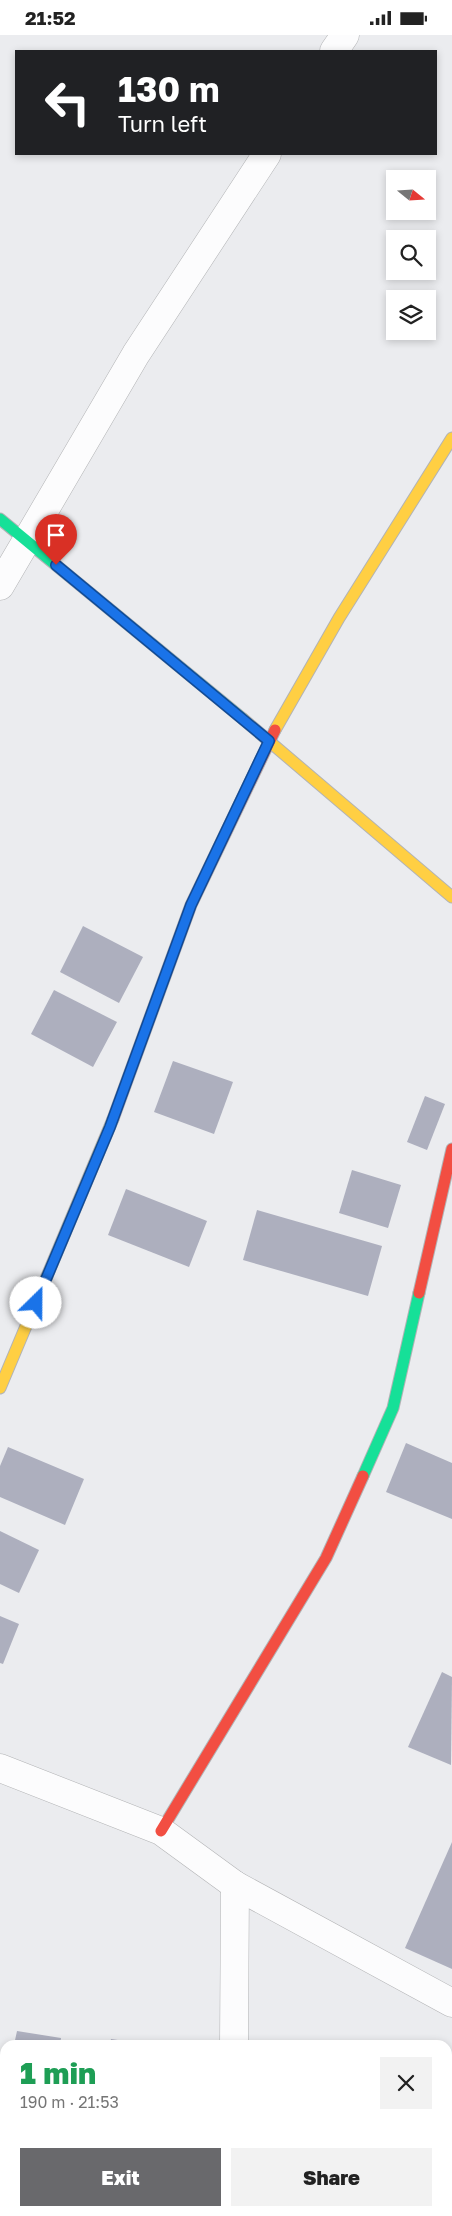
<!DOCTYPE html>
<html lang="en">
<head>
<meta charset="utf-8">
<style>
	:root { --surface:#fff; --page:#f2f2f2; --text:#222; --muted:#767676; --accent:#69696c }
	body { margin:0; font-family:"Golos Text",sans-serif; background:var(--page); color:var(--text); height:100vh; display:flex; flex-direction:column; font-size:19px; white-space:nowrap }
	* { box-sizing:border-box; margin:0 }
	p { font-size:16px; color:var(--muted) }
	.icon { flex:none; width:28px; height:28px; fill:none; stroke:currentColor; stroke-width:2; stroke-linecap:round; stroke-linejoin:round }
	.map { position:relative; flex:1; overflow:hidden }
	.panel { position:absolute; left:0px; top:2005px; width:452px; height:176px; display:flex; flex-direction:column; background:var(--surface); border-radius:15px 15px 0 0; box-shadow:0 2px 8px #0003 }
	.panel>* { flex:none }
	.top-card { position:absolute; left:15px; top:15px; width:422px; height:105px; border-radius:0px; box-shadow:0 2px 8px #0003; background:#202124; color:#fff; overflow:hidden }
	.needle { width:32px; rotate:108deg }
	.buttons { position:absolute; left:386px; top:135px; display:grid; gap:10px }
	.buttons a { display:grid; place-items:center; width:50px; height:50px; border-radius:0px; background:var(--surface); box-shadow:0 2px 8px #0003; font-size:25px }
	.pin { position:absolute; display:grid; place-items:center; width:42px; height:42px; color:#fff; margin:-51px -21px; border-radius:50% 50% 50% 0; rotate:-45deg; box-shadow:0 0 5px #0007 }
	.pin .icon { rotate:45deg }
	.me { position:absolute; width:55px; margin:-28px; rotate:23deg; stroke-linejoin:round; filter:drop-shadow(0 0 4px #0008) }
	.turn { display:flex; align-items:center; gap:18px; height:105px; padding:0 20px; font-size:22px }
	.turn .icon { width:65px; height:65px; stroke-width:2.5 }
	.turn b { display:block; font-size:35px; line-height:42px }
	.round { display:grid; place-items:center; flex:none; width:52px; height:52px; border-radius:0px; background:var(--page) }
	.headline { display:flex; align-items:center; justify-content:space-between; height:85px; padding:0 20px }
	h1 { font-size:30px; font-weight:800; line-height:38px; color:#1e9e55 }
	.cta { display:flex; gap:10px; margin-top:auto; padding:10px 20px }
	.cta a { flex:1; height:58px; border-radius:0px; background:var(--accent); color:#fff; font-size:20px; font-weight:800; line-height:58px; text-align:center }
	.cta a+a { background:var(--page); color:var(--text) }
	.status { display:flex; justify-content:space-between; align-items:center; height:35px; padding:0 25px; background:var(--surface); direction:ltr }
	.status svg { height:14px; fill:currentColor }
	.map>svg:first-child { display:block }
</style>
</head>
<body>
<div class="status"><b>21:52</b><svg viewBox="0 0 49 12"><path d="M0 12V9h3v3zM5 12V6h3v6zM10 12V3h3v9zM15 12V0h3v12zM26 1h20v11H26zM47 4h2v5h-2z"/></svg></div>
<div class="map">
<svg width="452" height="2181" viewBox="0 0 452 2181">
	<rect width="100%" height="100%" fill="#ebecef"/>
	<g fill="#adafbe">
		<polygon points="83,891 143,922 119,968 60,937"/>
		<polygon points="54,955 117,987 93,1032 31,999"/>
		<polygon points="173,1026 233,1047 214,1099 154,1077"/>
		<polygon points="425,1061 445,1069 427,1115 407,1107"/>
		<polygon points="352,1135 401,1150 388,1193 339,1178"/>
		<polygon points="126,1154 207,1186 189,1232 108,1200"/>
		<polygon points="257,1175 382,1211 368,1261 243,1225"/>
		<polygon points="406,1408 452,1428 452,1484 386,1457"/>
		<polygon points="8,1412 84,1444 65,1490 0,1462 0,1431"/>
		<polygon points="0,1496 39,1515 19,1558 0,1549"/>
		<polygon points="0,1581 19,1589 3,1629 0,1628"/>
		<polygon points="442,1637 452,1642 451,1730 408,1712"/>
		<polygon points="452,1807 452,1934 405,1913"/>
		<polygon points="17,1996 61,2003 60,2010 14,2010"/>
		<polygon points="111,2004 145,2009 145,2010 110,2010"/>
		<rect x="85" y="2176" width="85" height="5"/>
		<polygon points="293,2176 381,2176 380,2181 314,2181"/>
	</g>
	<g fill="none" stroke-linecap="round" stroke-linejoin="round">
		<defs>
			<g id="street">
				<polyline points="334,16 345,0"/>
				<polyline points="0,551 136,319 267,119"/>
				<polyline points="0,1733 161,1796 235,1850 452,1968"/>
				<polyline points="234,2010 235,1850"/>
				<polyline points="0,2089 5,2089"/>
				<polyline points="234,2176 235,2181"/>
			</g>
			<g id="fast">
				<polyline points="0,484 243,684"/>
				<polyline points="363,1441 393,1373 419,1258"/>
			</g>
			<g id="slow">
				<polyline points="243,684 452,862"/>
				<polyline points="275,695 339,583 452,403"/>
				<polyline points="0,1353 113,1084"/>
			</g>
			<g id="jam">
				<polyline points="113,1084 191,870 275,695"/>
				<polyline points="419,1258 452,1114"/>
				<polyline points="161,1796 326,1523 363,1441"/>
			</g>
		</defs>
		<use href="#street" stroke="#b2b3b5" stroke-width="29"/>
		<use href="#fast" stroke="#b2b3b5" stroke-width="13"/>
		<use href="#slow" stroke="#b2b3b5" stroke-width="13"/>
		<use href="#jam" stroke="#b2b3b5" stroke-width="13"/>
		<use href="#street" stroke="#fcfcfd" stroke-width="28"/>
		<use href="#fast" stroke="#16e098" stroke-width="11"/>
		<use href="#slow" stroke="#ffcf43" stroke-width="11"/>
		<use href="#jam" stroke="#f24e42" stroke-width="11"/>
	</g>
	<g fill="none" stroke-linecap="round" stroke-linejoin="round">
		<defs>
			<polyline id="route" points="36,1268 110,1092 191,870 269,706 56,530"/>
		</defs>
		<use href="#route" stroke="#114b97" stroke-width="12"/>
		<use href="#route" stroke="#1a73e8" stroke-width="9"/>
	</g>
</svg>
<div class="buttons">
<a><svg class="needle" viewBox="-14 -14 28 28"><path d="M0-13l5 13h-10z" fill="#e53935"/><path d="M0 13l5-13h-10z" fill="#767676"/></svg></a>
<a><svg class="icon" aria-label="search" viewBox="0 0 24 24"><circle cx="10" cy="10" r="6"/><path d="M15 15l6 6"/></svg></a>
<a><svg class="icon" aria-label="layers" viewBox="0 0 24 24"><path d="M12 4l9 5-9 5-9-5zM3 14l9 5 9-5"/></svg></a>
</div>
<div class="pin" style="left:56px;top:530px;background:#d93025"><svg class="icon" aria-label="arrive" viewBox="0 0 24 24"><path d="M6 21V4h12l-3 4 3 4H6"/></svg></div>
<svg class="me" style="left:36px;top:1268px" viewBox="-20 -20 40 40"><circle r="19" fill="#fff"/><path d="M0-13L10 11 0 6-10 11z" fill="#1a73e8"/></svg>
<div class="top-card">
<div class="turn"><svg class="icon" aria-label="left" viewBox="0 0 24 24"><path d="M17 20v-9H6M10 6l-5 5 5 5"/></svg><div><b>130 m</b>Turn left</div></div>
</div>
<section class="panel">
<div class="headline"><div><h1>1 min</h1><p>190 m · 21:53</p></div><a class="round"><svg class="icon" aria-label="close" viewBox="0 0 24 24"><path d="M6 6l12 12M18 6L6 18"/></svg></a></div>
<div class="cta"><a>Exit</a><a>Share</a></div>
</section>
</div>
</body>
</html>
